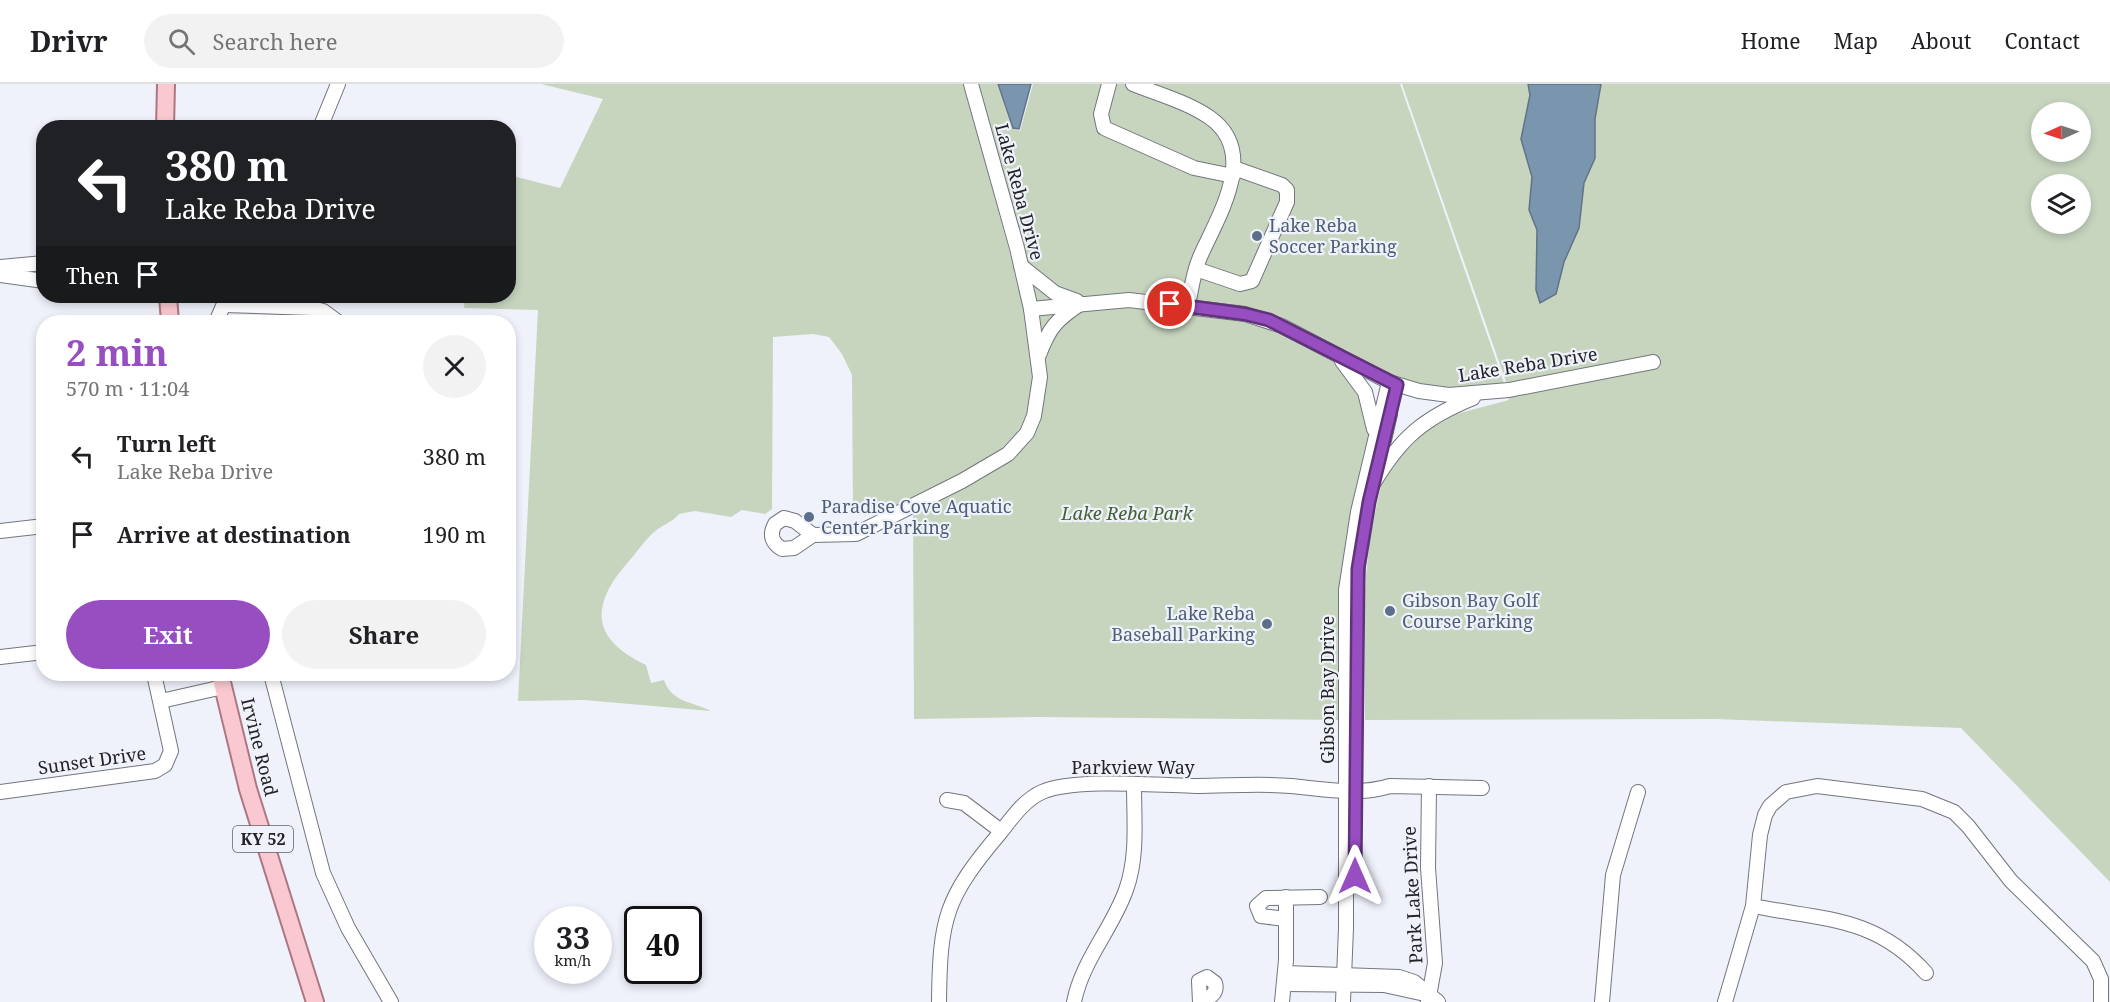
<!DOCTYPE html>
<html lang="en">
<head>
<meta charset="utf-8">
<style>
	:root { --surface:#fff; --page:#f2f2f2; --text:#202124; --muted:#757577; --line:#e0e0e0; --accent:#974ec1 }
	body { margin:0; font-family:"Noto Serif",serif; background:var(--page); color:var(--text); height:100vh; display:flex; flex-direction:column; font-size:22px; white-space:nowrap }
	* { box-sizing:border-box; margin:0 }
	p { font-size:20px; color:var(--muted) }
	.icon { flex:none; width:33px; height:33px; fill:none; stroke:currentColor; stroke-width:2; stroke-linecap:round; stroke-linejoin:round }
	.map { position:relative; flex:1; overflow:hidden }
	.details { position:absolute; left:36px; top:231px; width:480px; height:366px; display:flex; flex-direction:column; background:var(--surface); border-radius:24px; box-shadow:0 3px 9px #0003 }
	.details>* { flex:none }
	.hud { position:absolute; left:36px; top:36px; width:480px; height:183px; border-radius:24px; box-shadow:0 3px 9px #0003; background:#202124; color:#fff; overflow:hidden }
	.needle { width:39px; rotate:267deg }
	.controls { position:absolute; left:2031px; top:18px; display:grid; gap:12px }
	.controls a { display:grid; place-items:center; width:60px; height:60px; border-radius:50%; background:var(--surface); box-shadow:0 3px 9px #0003; font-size:30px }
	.speed { position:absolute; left:534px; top:822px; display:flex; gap:12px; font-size:30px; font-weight:700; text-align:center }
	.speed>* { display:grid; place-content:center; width:78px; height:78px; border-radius:50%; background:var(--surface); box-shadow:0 3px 9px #0003; line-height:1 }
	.speed small { font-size:15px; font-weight:400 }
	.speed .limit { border:3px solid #111; border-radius:9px; background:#fff; color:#111 }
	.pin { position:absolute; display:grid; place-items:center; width:51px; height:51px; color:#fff; margin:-26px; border:3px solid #fff; border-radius:50%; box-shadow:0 2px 6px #0007 }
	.me { position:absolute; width:66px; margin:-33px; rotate:0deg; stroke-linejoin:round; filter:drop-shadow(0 0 4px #0008) }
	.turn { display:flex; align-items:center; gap:21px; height:126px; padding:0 30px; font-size:27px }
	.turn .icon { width:78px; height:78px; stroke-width:2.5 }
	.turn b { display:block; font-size:42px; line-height:51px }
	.then { display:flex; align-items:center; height:57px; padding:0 30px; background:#0003; gap:12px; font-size:22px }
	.round { display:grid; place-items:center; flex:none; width:63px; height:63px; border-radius:32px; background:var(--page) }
	.headline { display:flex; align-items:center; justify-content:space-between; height:102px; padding:0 30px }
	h1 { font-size:36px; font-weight:700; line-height:45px; color:var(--accent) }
	.action { display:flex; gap:12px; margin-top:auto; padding:12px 30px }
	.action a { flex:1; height:69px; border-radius:36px; background:var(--accent); color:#fff; font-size:24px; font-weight:700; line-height:69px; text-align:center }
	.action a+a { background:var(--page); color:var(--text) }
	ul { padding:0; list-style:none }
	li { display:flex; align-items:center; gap:18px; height:78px; padding:0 30px }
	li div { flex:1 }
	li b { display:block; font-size:22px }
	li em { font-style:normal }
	header { display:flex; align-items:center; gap:36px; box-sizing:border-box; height:84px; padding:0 30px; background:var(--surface); border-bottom:2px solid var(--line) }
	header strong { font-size:28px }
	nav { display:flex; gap:33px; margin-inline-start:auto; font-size:21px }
	.search { width:420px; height:54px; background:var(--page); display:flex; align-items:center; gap:15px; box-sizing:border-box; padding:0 21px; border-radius:33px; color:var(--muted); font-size:22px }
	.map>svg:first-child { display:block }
</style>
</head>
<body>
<header>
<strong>Drivr</strong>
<div class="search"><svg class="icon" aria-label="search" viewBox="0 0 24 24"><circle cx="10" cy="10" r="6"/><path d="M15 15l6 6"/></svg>Search here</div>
<nav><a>Home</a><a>Map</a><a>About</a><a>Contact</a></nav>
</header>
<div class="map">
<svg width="2110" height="918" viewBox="0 0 2110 918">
	<rect width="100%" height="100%" fill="#eff2fb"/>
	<g fill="#c7d5bf" fill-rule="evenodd">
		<path d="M541 0H964L1027 232 1114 223 1144 225 1254 239 1285 250 1340 282 1357 303 1369 347 1341 636 1037 633 914 635 913 430 908 418 853 431 852 291 842 270 829 253 813 250 773 253 772 425 765 430 742 426 731 433 695 427 679 430C672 439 661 441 653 449 644 457 637 468 629 477 590 521 590 554 646 581L651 599 664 596C672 619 692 617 711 627L584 616 518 617 538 226 464 224 465 212H508L509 91 560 104 603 15Z"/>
		<polygon points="977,0 997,0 1012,44 1020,47 1033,0 1400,0 1504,299 1456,305 1419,301 1373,283 1285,236 1241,224 1115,211 1036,219"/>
		<path d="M1402 0H2110V798L1961 644 1715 635 1365 636V502L1370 453 1381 401 1401 372 1426 347 1456 330 1509 316 1506 298ZM2042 28H2080V68H2042ZM2042 100H2080V140H2042Z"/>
	</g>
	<g fill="#7a96ae" stroke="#607486" stroke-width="1.5">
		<polygon points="998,0 1031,0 1019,45 1013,44"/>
		<polygon points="1528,0 1601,0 1595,35 1595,74 1584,99 1579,144 1564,178 1556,210 1540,219 1536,206 1537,146 1529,126 1532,93 1521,55 1530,11"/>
	</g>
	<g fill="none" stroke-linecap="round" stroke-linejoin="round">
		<defs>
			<g id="minor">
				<polyline points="1109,0 1101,30 1104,44 1194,84 1233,92"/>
				<path d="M1133 0C1158 10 1187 18 1209 33 1260 68 1218 132 1200 173 1193 189 1191 206 1188 222"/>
				<polyline points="320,44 338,0"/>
				<polyline points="1021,182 1055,209 1077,217"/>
				<polyline points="0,183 44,179"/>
				<polyline points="1196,185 1240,200 1252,197 1287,118 1287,106 1282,101 1234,84"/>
				<polyline points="0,191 44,197"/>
				<polyline points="224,221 312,224 323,227 338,238"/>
				<polyline points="1031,225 1129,216 1245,230 1282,242 1389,298 1419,307 1449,311 1509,306 1653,278"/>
				<polyline points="216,238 227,213"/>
				<path d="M1039 271C1049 244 1056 236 1080 220"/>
				<polyline points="1342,277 1365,308 1374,345"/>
				<polyline points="1379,378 1390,330"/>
				<path d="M1373 400C1401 353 1424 334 1473 314"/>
				<path d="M784 434 795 437 813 451 794 464 782 465C772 459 769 451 775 440Z"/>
				<polyline points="0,447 44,442"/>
				<polyline points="813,451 856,450 962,397 1008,370 1027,349 1034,332 1040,293 1031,225 1017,164 971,0"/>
				<polyline points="1355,532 1358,482"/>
				<polyline points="0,573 44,568"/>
				<polyline points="271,590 323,789 348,844 391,918"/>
				<polyline points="161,617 223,603"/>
				<polyline points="0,708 155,687 165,681 171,667 154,590"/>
				<polyline points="947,716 964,719 1001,747"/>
				<path d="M1753 822C1823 836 1875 832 1926 889"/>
				<polyline points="1286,835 1261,832 1257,822 1266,814 1320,813"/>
				<polyline points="1285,889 1399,893 1414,898 1438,918"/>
				<polyline points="1285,900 1384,901 1425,910"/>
				<path d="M939 918C940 834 945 814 1000 749 1012 734 1024 716 1042 708 1072 694 1159 701 1195 702 1227 702 1260 699 1291 702 1323 705 1358 712 1390 702L1482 704"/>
				<path d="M1074 918C1082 877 1112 845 1126 806 1138 773 1134 736 1134 701"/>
				<path d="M1200 918 1199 897 1207 893 1215 899C1218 909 1210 913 1203 918"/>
				<polyline points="1282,918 1286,876 1286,813"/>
				<polyline points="1343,918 1346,844 1346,506 1358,428 1389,298"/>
				<polyline points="1428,918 1435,879 1428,784 1429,702"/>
				<polyline points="1602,918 1613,791 1638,708"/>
				<polyline points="1725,918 1753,822 1760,751 1765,731 1770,722 1786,708 1817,702 1922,715 1954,728 1968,742 2011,797 2093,877 2101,895 2101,918"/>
			</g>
			<g id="major">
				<polyline points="165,44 166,0"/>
				<polyline points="168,212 170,238"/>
				<polyline points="220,590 248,705 315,918"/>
			</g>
		</defs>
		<use href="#minor" stroke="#73767d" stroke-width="16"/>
		<use href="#major" stroke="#ad7781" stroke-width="20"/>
		<use href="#minor" stroke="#fff" stroke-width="14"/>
		<use href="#major" stroke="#fac8d0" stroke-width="16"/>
	</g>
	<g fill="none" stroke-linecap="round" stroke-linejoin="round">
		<defs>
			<polyline id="route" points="1170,220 1245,230 1269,236 1397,301 1369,418 1358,485 1355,792"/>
		</defs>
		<use href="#route" stroke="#62337d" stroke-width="15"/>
		<use href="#route" stroke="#974ec1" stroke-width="10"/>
	</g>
	<g fill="#5c6f8a" stroke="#eff2fb" stroke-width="2">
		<circle cx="1257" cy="152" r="6"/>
		<circle cx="809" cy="433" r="6"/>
		<circle cx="1390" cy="527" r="6"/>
		<circle cx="1267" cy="540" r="6"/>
	</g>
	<g text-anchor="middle" stroke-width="4.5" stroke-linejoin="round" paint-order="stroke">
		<rect fill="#eff2fb" stroke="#606267" stroke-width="1.5" x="233" y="742" width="60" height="26" rx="4.5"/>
		<g font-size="16" font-weight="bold" fill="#232427">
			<text x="263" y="761">KY 52</text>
		</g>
		<g font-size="18" fill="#232427" stroke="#eff2fb">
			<text transform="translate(1019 108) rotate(75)" y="6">Lake Reba Drive</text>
			<text transform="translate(1528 281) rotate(-9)" y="6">Lake Reba Drive</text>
			<text transform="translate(1328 606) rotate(-90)" y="6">Gibson Bay Drive</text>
			<text transform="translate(259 663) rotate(76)" y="6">Irvine Road</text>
			<text transform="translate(92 677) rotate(-8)" y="6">Sunset Drive</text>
			<text x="1133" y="690">Parkview Way</text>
			<text transform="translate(1413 811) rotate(-93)" y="6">Park Lake Drive</text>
		</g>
		<g font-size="18" fill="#4e5e75" stroke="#eff2fb" text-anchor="start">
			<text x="1269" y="148">Lake Reba<tspan x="1269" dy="21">Soccer Parking</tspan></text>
			<text x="821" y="429">Paradise Cove Aquatic<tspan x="821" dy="21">Center Parking</tspan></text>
			<text x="1402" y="523">Gibson Bay Golf<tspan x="1402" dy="21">Course Parking</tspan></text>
			<text x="1255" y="536" text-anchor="end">Lake Reba<tspan x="1255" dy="21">Baseball Parking</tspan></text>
		</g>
		<g font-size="18" font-style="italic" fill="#445f32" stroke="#eff2fb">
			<text x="1127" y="436">Lake Reba Park</text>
		</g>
	</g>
</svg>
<div class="controls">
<a><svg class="needle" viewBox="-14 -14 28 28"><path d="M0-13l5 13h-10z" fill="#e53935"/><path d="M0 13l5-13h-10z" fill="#757577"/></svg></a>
<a><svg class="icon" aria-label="layers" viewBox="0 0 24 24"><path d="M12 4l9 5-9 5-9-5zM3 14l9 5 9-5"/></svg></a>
</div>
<div class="speed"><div>33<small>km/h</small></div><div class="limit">40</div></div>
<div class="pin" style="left:1170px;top:220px;background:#d93025"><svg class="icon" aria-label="arrive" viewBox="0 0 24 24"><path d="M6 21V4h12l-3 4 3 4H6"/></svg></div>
<svg class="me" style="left:1355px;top:792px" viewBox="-20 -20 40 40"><path d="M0-17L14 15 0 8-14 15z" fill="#974ec1" stroke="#fff" stroke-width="4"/></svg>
<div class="hud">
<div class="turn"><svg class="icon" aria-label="left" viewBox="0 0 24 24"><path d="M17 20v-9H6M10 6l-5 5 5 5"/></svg><div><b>380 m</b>Lake Reba Drive</div></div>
<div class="then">Then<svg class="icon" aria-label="arrive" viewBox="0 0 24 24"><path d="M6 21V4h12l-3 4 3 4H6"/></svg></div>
</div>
<section class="details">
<div class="headline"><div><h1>2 min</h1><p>570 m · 11:04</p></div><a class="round"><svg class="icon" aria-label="close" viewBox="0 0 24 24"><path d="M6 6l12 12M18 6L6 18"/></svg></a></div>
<ul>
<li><svg class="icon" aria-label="left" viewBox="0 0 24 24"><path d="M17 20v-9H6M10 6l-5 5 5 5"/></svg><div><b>Turn left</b><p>Lake Reba Drive</p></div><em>380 m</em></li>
<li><svg class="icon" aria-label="arrive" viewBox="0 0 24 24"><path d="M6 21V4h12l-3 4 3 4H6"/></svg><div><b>Arrive at destination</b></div><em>190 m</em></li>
</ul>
<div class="action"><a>Exit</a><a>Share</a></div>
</section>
</div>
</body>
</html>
